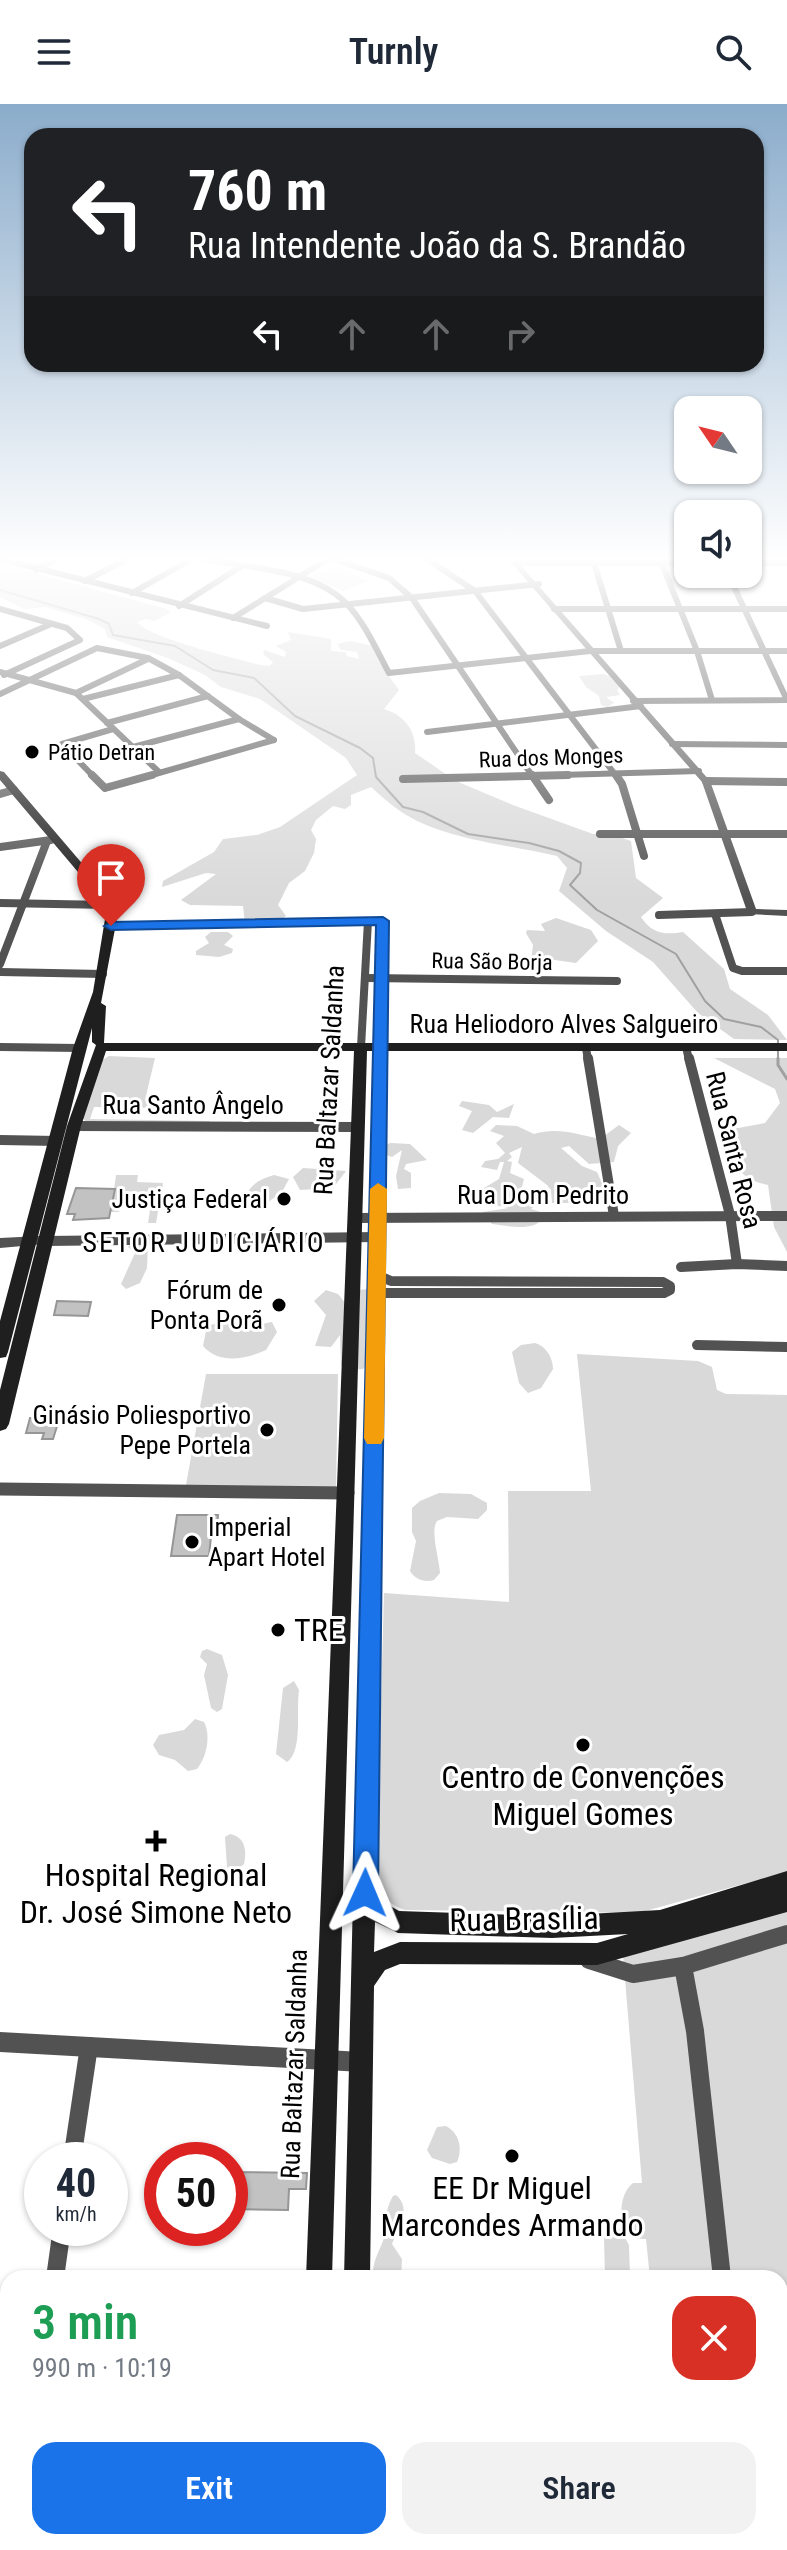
<!DOCTYPE html>
<html lang="en">
<head>
<meta charset="utf-8">
<style>
	:root { --surface:#fff; --page:#f2f2f3; --text:#1f2937; --muted:#747a83; --accent:#1a73e8 }
	body { margin:0; font-family:"Roboto Condensed",sans-serif; background:var(--page); color:var(--text); height:100vh; display:flex; flex-direction:column; font-size:30px; white-space:nowrap }
	* { box-sizing:border-box; margin:0 }
	p { font-size:26px; color:var(--muted) }
	.icon { flex:none; width:44px; height:44px; fill:none; stroke:currentColor; stroke-width:2; stroke-linecap:round; stroke-linejoin:round }
	.map { position:relative; flex:1; overflow:hidden }
	.side { position:absolute; left:0px; top:2166px; width:788px; height:280px; display:flex; flex-direction:column; background:var(--surface); border-radius:24px 24px 0 0; box-shadow:0 2px 6px #0004 }
	.side>* { flex:none }
	.banner { position:absolute; left:24px; top:24px; width:740px; height:244px; border-radius:24px; box-shadow:0 2px 6px #0004; background:#202124; color:#fff; overflow:hidden }
	.needle { width:52px; rotate:305deg }
	.controls { position:absolute; left:674px; top:292px; display:grid; gap:16px }
	.controls a { display:grid; place-items:center; width:88px; height:88px; border-radius:16px; background:var(--surface); box-shadow:0 2px 6px #0004; font-size:40px }
	.speed { position:absolute; left:24px; top:2038px; display:flex; gap:16px; font-size:40px; font-weight:700; text-align:center }
	.speed>* { display:grid; place-content:center; width:104px; height:104px; border-radius:50%; background:var(--surface); box-shadow:0 2px 6px #0004; line-height:1 }
	.speed small { font-size:20px; font-weight:400 }
	.speed .limit { border:12px solid #d22; background:#fff; color:#111 }
	.pin { position:absolute; display:grid; place-items:center; width:68px; height:68px; color:#fff; margin:-82px -34px; border-radius:50% 50% 50% 0; rotate:-45deg; box-shadow:0 0 8px #0007 }
	.pin .icon { rotate:45deg }
	.me { position:absolute; width:88px; margin:-44px; rotate:1deg; stroke-linejoin:round; filter:drop-shadow(0 0 6px #0008) }
	.turn { display:flex; align-items:center; gap:28px; height:168px; padding:0 32px; font-size:36px }
	.turn .icon { width:104px; height:104px; stroke-width:2.5 }
	.turn b { display:block; font-size:56px; line-height:68px }
	.lanes { display:flex; align-items:center; height:76px; padding:0 32px; background:#0003; justify-content:center; gap:40px; direction:ltr }
	.lanes .off { opacity:.35 }
	.round { display:grid; place-items:center; flex:none; width:84px; height:84px; border-radius:24px; background:var(--page) }
	.overview { display:flex; align-items:center; justify-content:space-between; height:136px; padding:0 32px }
	h1 { font-size:48px; font-weight:600; line-height:60px; color:#1e9e55 }
	.action { display:flex; gap:16px; margin-top:auto; padding:16px 32px }
	.action a { flex:1; height:92px; border-radius:24px; background:var(--accent); color:#fff; font-size:32px; font-weight:600; line-height:92px; text-align:center }
	.action a+a { background:var(--page); color:var(--text) }
	header { display:flex; justify-content:space-between; align-items:center; height:104px; padding:0 32px; background:var(--surface); font-size:36px; font-weight:600 }
	.map>svg:first-child { display:block }
</style>
</head>
<body>
<header><svg class="icon" aria-label="menu" viewBox="0 0 24 24"><path d="M4 6h16M4 12h16M4 18h16"/></svg>Turnly<svg class="icon" aria-label="search" viewBox="0 0 24 24"><circle cx="10" cy="10" r="6"/><path d="M15 15l6 6"/></svg></header>
<div class="map">
<svg width="787" height="2446" viewBox="0 0 787 2446">
	<rect width="100%" height="100%" fill="#fff"/>
	<g fill="#d9d9d9">
		<path d="M0 460 164 504 171 508 154 517 146 515 137 518C151 535 235 554 260 561L270 562 273 558 263 550 264 546 285 553 286 548 276 542 291 536 288 528 331 535V547L346 548 347 552 359 555 357 548 341 546 337 540 350 537 373 542C377 557 390 573 399 586L384 605C404 611 417 627 415 649L456 677 513 701 593 730H611L631 737 636 774 663 794 641 813C652 830 665 831 683 828L724 865 730 885 768 911 787 936 734 935 698 909 653 858 606 827 559 787 567 764 557 752C510 741 440 735 400 707 390 700 380 691 371 683L351 691V701L345 705 333 702 316 716 311 726 316 735 314 749 305 767 289 779 278 801 286 812 278 818 245 820 243 802 190 801 181 796 216 770 206 769 162 783 163 777 214 748 223 735 257 731 280 723 357 671 346 654 260 595 221 583 205 571 168 554 107 533 105 525 86 515 45 503 24 505 0 493Z"/>
		<polygon points="335,464 369,477 343,487 309,473"/>
		<polygon points="603,570 612,573 620,583 617,586 620,591 606,593 614,599 607,603 601,601 599,592 586,583 579,572"/>
		<polygon points="556,814 591,826 598,837 576,859 548,855 536,860 531,857 533,841 526,829 527,826 545,827 541,820"/>
		<polygon points="211,828 228,828 233,832 224,841 233,845 232,849 219,853 196,851 196,847 209,839 205,833"/>
		<polygon points="109,952 155,954 145,996 156,1004 94,1003 90,1015 210,1017 209,1019 87,1018 83,1015 102,956"/>
		<path d="M714 954H787V1148L774 1123 768 1081C743 1076 733 1063 725 1039L733 1025 765 1019 780 999 775 985Z"/>
		<polygon points="462,997 489,1001 497,1008 514,1000 509,1014 493,1013 473,1029 462,1026 472,1007 459,1002"/>
		<path d="M496 1021 517 1022 534 1030C558 1023 576 1030 600 1035L619 1021 631 1029 618 1042 614 1058 589 1060 569 1042 561 1044 582 1062 597 1068 607 1091 595 1099H552L551 1086 547 1081 518 1059 522 1043 509 1049 512 1053 507 1057 512 1058 510 1069 524 1075 521 1086 538 1098 531 1105 541 1108 544 1114C532 1128 509 1122 492 1120L483 1108 509 1104 480 1098 484 1084 499 1075 504 1058H500L497 1066 481 1063 485 1057 498 1055 505 1049 496 1039 504 1032 490 1027Z"/>
		<polygon points="391,1039 410,1040 427,1056 406,1060 404,1065 411,1069 411,1084 398,1085 396,1072 402,1046 392,1053 386,1051 387,1040"/>
		<polygon points="303,1064 346,1067 333,1084 300,1086 293,1073"/>
		<polygon points="116,1071 138,1071 137,1078 163,1079 156,1119 148,1119 151,1100 121,1102 119,1108 111,1108"/>
		<path d="M274 1071 289 1075 282 1088 264 1101 246 1099C245 1082 260 1075 274 1071Z"/>
		<polygon points="133,1138 148,1139 147,1164 140,1179 126,1185 121,1180 135,1149 128,1143"/>
		<polygon points="369,1185 370,1257 363,1265 349,1266 341,1261 340,1231 331,1243 315,1242 326,1211 314,1197 326,1186 338,1190 346,1200 358,1186"/>
		<path d="M225 1217 252 1222 272 1218 277 1228 266 1246C245 1255 220 1261 203 1242L207 1222Z"/>
		<path d="M535 1239C546 1242 553 1254 553 1265L541 1284 528 1289 519 1279 512 1248 521 1241Z"/>
		<path d="M577 1250 698 1257 712 1263 717 1286 726 1290 787 1291V1768L638 1809 405 1806C387 1800 379 1789 376 1771L384 1489 509 1498 508 1387H591Z"/>
		<polygon points="206,1270 338,1270 336,1385 186,1381"/>
		<path d="M439 1389 471 1390 487 1399V1406L478 1415 447 1413 437 1417C430 1427 439 1454 440 1469L434 1476C424 1479 415 1475 410 1467L416 1437 412 1428V1404L420 1397Z"/>
		<polygon points="207,1545 222,1551 228,1571 222,1605 217,1608 211,1604 204,1571 207,1560 200,1553 202,1547"/>
		<path d="M294 1577 299 1586C296 1606 303 1648 287 1658L276 1650 283 1584Z"/>
		<path d="M195 1615 204 1618C211 1631 207 1653 197 1665L188 1667 175 1656 159 1651 153 1641 159 1631 184 1626Z"/>
		<path d="M230 1730C245 1733 247 1746 244 1760L236 1767 227 1763 225 1733Z"/>
		<path d="M787 1802V2269H780V2174H650L646 2135C617 2137 615 2093 633 2079H642L623 1851Z"/>
		<path d="M446 2022C459 2029 463 2044 457 2058L450 2060 432 2054 427 2046 437 2023Z"/>
		<path d="M396 2091C412 2104 399 2125 392 2140L402 2155 401 2174H373C372 2158 378 2150 383 2137 389 2121 382 2111 393 2092Z"/>
		<polygon points="612,2124 620,2125 629,2141 630,2174 605,2174 604,2133"/>
		<path d="M8 2309V2401L0 2399C0 2375 0 2330 8 2309Z"/>
		<polygon points="780,2394 787,2394 787,2446 715,2446 711,2438 780,2438"/>
	</g>
	<g fill="none" stroke-linecap="round" stroke-linejoin="round">
		<polyline stroke="#a0a0a0" stroke-width="2" points="0,486 99,515 109,520 113,531 175,542 213,566 254,574 295,612 360,644 373,654 376,673 403,703 423,708 468,730 529,739 559,747 581,759 580,769 570,781 597,806 676,850 705,897 724,915 761,923 778,936 778,956"/>
		<polyline stroke="#a0a0a0" stroke-width="3" points="778,954 778,961 787,975"/>
	</g>
	<g fill="#c2c2c2" stroke="#969696" stroke-width="2">
		<polygon points="76,1084 115,1085 109,1114 73,1116 75,1110 67,1110"/>
		<polygon points="57,1197 91,1198 88,1212 54,1211"/>
		<polygon points="30,1314 59,1316 53,1335 42,1335 44,1329 26,1329"/>
		<polygon points="177,1411 218,1411 217,1423 212,1423 209,1452 171,1452"/>
		<polygon points="230,2068 307,2069 306,2085 289,2085 288,2106 230,2105"/>
	</g>
	<g fill="none" stroke-linecap="round" stroke-linejoin="round">
		<g stroke="#525252" stroke-width="6">
			<polyline points="0,455 267,522"/>
			<path d="M204 455C249 464 312 465 346 499 365 519 376 545 389 569L590 547H787"/>
			<polyline points="334,455 389,474 412,494 533,673"/>
			<polyline points="427,455 475,487 617,673"/>
			<polyline points="660,455 697,547 712,596"/>
			<polyline points="514,459 688,459"/>
			<polyline points="594,459 621,547"/>
			<polyline points="748,459 787,459"/>
			<polyline points="36,466 56,455"/>
			<polyline points="85,477 127,455"/>
			<polyline points="132,489 192,455"/>
			<polyline points="265,494 303,505 539,480"/>
			<polyline points="179,502 240,463"/>
			<polyline points="0,505 67,524 80,536 4,571"/>
			<polyline points="554,505 787,505"/>
			<polyline points="233,514 328,455"/>
			<polyline points="0,542 51,520"/>
			<polyline points="0,568 76,589 159,668"/>
			<polyline points="76,589 148,555"/>
			<polyline points="0,590 97,544 148,554 179,571 239,615 274,636"/>
			<polyline points="83,595 179,571"/>
			<polyline points="633,597 787,596 728,470"/>
			<polyline points="107,619 208,592"/>
			<polyline points="427,628 641,602"/>
			<polyline points="672,640 787,641"/>
			<polyline points="133,643 239,615"/>
			<polyline points="94,673 62,640 113,625"/>
			<polyline points="145,673 274,636"/>
			<polyline points="494,673 699,667"/>
		</g>
		<g stroke="#525252" stroke-width="8">
			<polyline points="92,671 105,684 152,671"/>
			<polyline points="532,671 549,696"/>
			<polyline points="616,671 622,680 644,752"/>
			<polyline points="403,675 568,671"/>
			<polyline points="706,677 787,678"/>
			<polyline points="0,690 14,686"/>
			<polyline points="600,730 787,730"/>
			<polyline points="0,743 51,736"/>
			<polyline points="0,799 110,801"/>
			<polyline points="715,810 733,864 742,867 787,867"/>
			<polyline points="659,811 752,808"/>
			<polyline points="111,822 383,817 380,943"/>
			<polyline points="0,860 47,737"/>
			<polyline points="0,868 103,870"/>
			<polyline points="367,874 617,877"/>
			<polyline points="361,943 368,817"/>
			<polyline points="686,943 689,956"/>
			<polyline points="586,944 588,956"/>
		</g>
		<g stroke="#525252" stroke-width="10">
			<polyline points="588,954 614,1112"/>
			<polyline points="689,954 730,1111 737,1160"/>
			<polyline points="74,1022 359,1023"/>
			<polyline points="0,1036 57,1037"/>
			<polyline points="355,1114 787,1112"/>
			<polyline points="46,1137 377,1133"/>
			<polyline points="681,1163 737,1160 787,1162"/>
			<polyline points="377,1171 391,1177 663,1178 670,1182 670,1186 664,1189 377,1189"/>
			<polyline points="697,1241 787,1243"/>
		</g>
		<polyline stroke="#525252" stroke-width="13" points="0,1385 348,1389"/>
		<g stroke="#525252" stroke-width="18">
			<polyline points="589,1856 633,1870 683,1862 695,1927 722,2174"/>
			<polyline points="683,1862 787,1830"/>
			<polyline points="72,2056 89,1942"/>
			<polyline points="55,2174 62,2124"/>
			<polyline points="780,2217 787,2217"/>
			<polyline points="0,2266 8,2266"/>
			<polyline points="17,2446 18,2438"/>
		</g>
		<g fill="#525252" fill-rule="evenodd">
			<polygon points="508,455 515,455 710,677 756,805 787,806 787,812 748,810 702,678"/>
			<polygon points="0,939 79,940 85,944 79,948 0,947"/>
			<polygon points="40,1132 47,1137 45,1140 0,1144 0,1134"/>
			<polygon points="0,1928 362,1948 369,1951 372,1958 369,1965 362,1968 0,1948"/>
		</g>
		<g fill="#1f1f1f" fill-rule="evenodd">
			<path d="M0 667 4 668 109 791 118 809 101 899 106 902 104 939H787V947H386L375 1784 392 1803 399 1807 552 1812 660 1806 787 1767V1808L597 1861 400 1860 385 1866 374 1882 370 2174H344L373 947H367L332 2174H306L354 947H106L81 1022 9 1320 6 1325 0 1327V1286L67 1022 96 941 92 938V924L8 1248 6 1253 0 1254V1217L73 944 93 888 106 809 100 794 0 676ZM375 1818 398 1829 552 1834 628 1830 597 1839 400 1838 374 1848Z"/>
			<rect x="295" y="2438" width="30" height="8"/>
			<polygon points="336,2438 366,2438 365,2446 335,2446"/>
		</g>
	</g>
	<linearGradient id="sky" x2="0" y2="1"><stop stop-color="#8baccb"/><stop offset="0.57" stop-color="#fff"/><stop offset="1" stop-color="#fff" stop-opacity="0"/></linearGradient>
	<rect width="787" height="797" fill="url(#sky)"/>
	<polygon fill="#1a73e8" stroke="#114b97" stroke-width="2" points="383,813 389,817 378,1789 374,1798 365,1801 356,1798 353,1789 376,821 111,826 104,822 111,818"/>
	<polygon fill="#f59e0b" points="378,1079 387,1085 384,1334 381,1340 367,1340 364,1334 370,1085"/>
	<g fill="#000" stroke="#fff" stroke-width="3">
		<circle cx="32" cy="648" r="8"/>
		<circle cx="284" cy="1095" r="8"/>
		<circle cx="279" cy="1201" r="8"/>
		<circle cx="267" cy="1326" r="8"/>
		<circle cx="192" cy="1438" r="8"/>
		<circle cx="278" cy="1526" r="8"/>
		<circle cx="583" cy="1641" r="8"/>
		<path d="M152 1725h8v8h8v8h-8v8h-8v-8h-8v-8h8z"/>
		<circle cx="512" cy="2052" r="8"/>
	</g>
	<g text-anchor="middle" stroke-width="6" stroke-linejoin="round" paint-order="stroke">
		<g font-size="22" fill="#000" stroke="#fff" text-anchor="start">
			<text x="48" y="656">Pátio Detran</text>
		</g>
		<g font-size="22" fill="#000" stroke="#fff">
			<text transform="translate(551 653) rotate(-2)" y="8">Rua dos Monges</text>
			<text transform="translate(492 857) rotate(1)" y="8">Rua São Borja</text>
		</g>
		<g font-size="26" fill="#000" stroke="#fff">
			<text x="564" y="929">Rua Heliodoro Alves Salgueiro</text>
			<text transform="translate(329 976) rotate(-87)" y="9">Rua Baltazar Saldanha</text>
			<text x="193" y="1010">Rua Santo Ângelo</text>
			<text transform="translate(734 1046) rotate(76)" y="9">Rua Santa Rosa</text>
			<text x="543" y="1100">Rua Dom Pedrito</text>
			<text transform="translate(294 1960) rotate(-88)" y="9">Rua Baltazar Saldanha</text>
		</g>
		<g font-size="26" fill="#000" stroke="#fff" text-anchor="end">
			<text x="268" y="1104">Justiça Federal</text>
			<text x="263" y="1195">Fórum de<tspan x="263" dy="30">Ponta Porã</tspan></text>
			<text x="251" y="1320">Ginásio Poliesportivo<tspan x="251" dy="30">Pepe Portela</tspan></text>
			<text x="208" y="1432" text-anchor="start">Imperial<tspan x="208" dy="30">Apart Hotel</tspan></text>
		</g>
		<g font-size="28" letter-spacing="2" fill="#000" stroke="#fff">
			<text x="204" y="1148">SETOR JUDICIÁRIO</text>
		</g>
		<g font-size="32" fill="#000" stroke="#fff">
			<text x="294" y="1537" text-anchor="start">TRE</text>
			<text x="583" y="1684">Centro de Convenções<tspan x="583" dy="37">Miguel Gomes</tspan></text>
			<text x="156" y="1782">Hospital Regional<tspan x="156" dy="37">Dr. José Simone Neto</tspan></text>
			<text x="512" y="2095">EE Dr Miguel<tspan x="512" dy="37">Marcondes Armando</tspan></text>
		</g>
		<g font-size="32" fill="#000" stroke="#fff">
			<text transform="translate(524 1815) rotate(-1)" y="11">Rua Brasília</text>
		</g>
	</g>
</svg>
<div class="controls">
<a><svg class="needle" viewBox="-14 -14 28 28"><path d="M0-13l5 13h-10z" fill="#e53935"/><path d="M0 13l5-13h-10z" fill="#747a83"/></svg></a>
<a><svg class="icon" aria-label="sound" viewBox="0 0 24 24"><path d="M4 9h4l5-4v14l-5-4H4zM17 9q2 3 0 6"/></svg></a>
</div>
<div class="speed"><div>40<small>km/h</small></div><div class="limit">50</div></div>
<div class="pin" style="left:111px;top:822px;background:#d93025"><svg class="icon" aria-label="arrive" viewBox="0 0 24 24"><path d="M6 21V4h12l-3 4 3 4H6"/></svg></div>
<svg class="me" style="left:365px;top:1789px" viewBox="-20 -20 40 40"><path d="M0-17L14 15 0 8-14 15z" fill="#1a73e8" stroke="#fff" stroke-width="4"/></svg>
<div class="banner">
<div class="turn"><svg class="icon" aria-label="left" viewBox="0 0 24 24"><path d="M17 20v-9H6M10 6l-5 5 5 5"/></svg><div><b>760 m</b>Rua Intendente João da S. Brandão</div></div>
<div class="lanes"><svg class="icon" aria-label="left" viewBox="0 0 24 24"><path d="M17 20v-9H6M10 6l-5 5 5 5"/></svg><svg class="icon off" aria-label="ahead" viewBox="0 0 24 24"><path d="M12 20V5M6 11l6-6 6 6"/></svg><svg class="icon off" aria-label="ahead" viewBox="0 0 24 24"><path d="M12 20V5M6 11l6-6 6 6"/></svg><svg class="icon off" aria-label="right" viewBox="0 0 24 24"><path d="M7 20v-9h11M14 6l5 5-5 5"/></svg></div>
</div>
<section class="side">
<div class="overview"><div><h1>3 min</h1><p>990 m · 10:19</p></div><a class="round" style="background:#d93025;color:#fff"><svg class="icon" aria-label="close" viewBox="0 0 24 24"><path d="M6 6l12 12M18 6L6 18"/></svg></a></div>
<div class="action"><a>Exit</a><a>Share</a></div>
</section>
</div>
</body>
</html>
